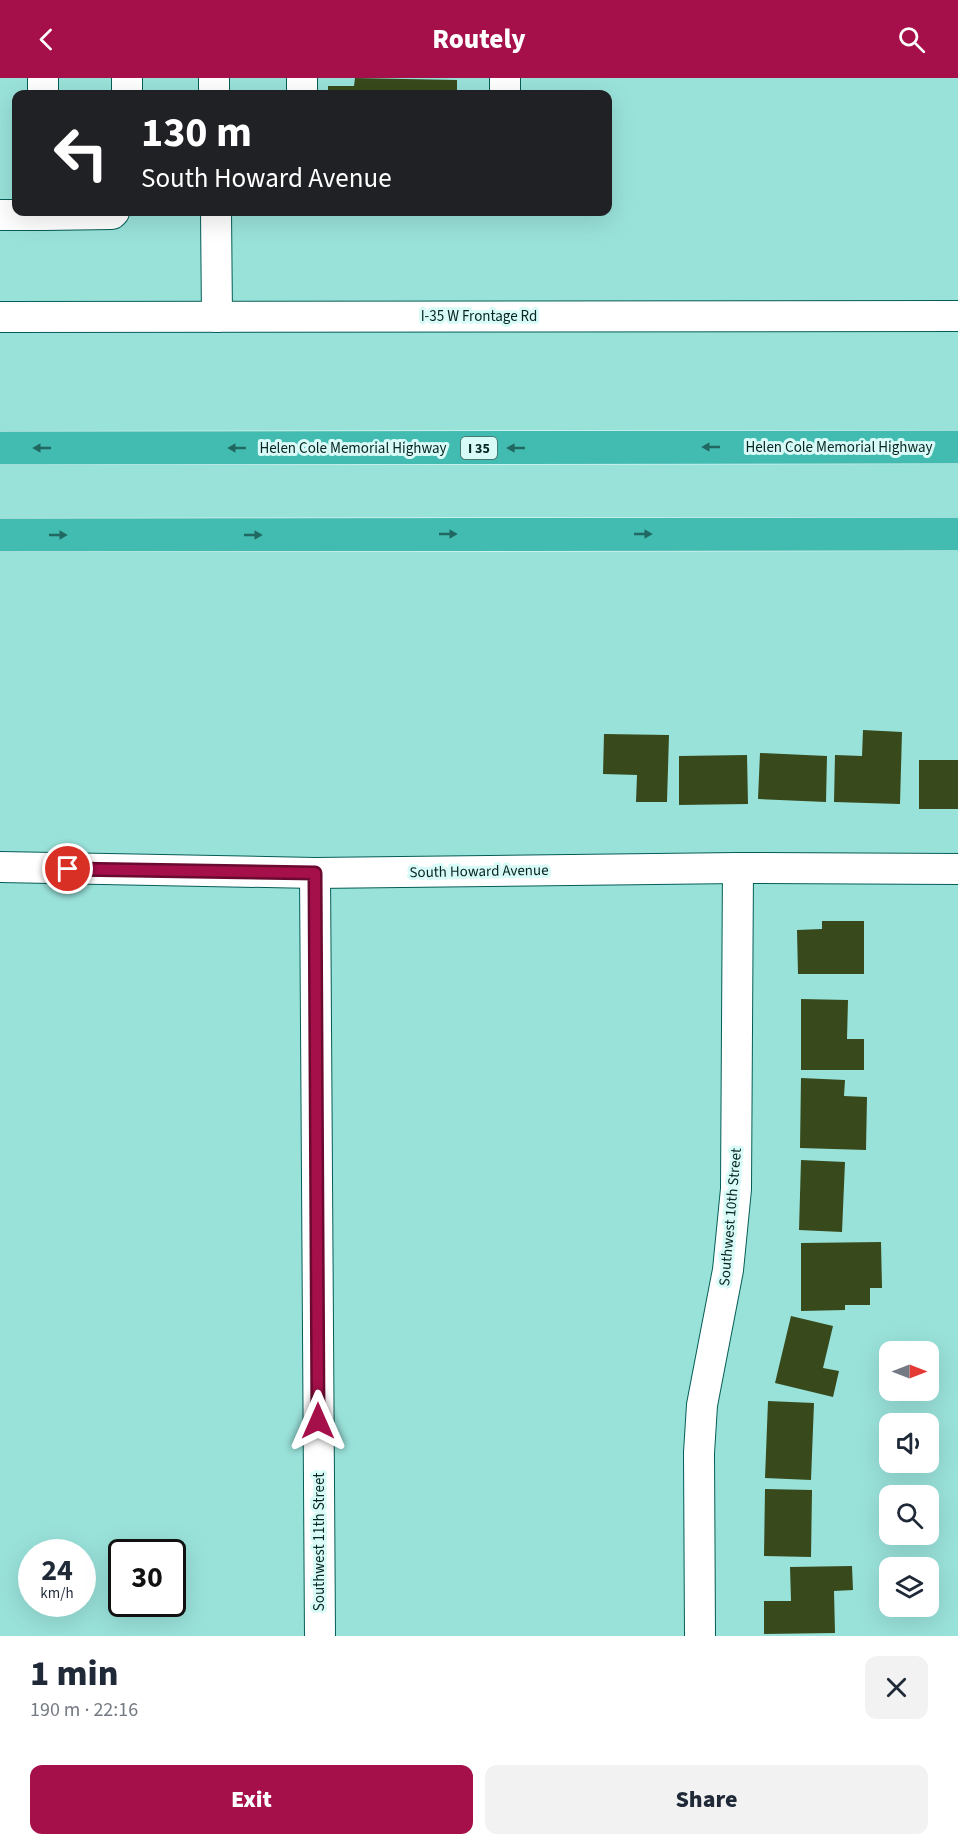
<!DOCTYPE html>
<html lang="en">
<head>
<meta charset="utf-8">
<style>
	:root { --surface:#fff; --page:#f2f2f3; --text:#1f2937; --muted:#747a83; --accent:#a5104a }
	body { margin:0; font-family:"Source Sans 3",sans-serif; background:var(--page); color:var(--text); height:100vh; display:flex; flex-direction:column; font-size:22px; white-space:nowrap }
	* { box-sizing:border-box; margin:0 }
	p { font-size:20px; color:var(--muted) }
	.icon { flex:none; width:33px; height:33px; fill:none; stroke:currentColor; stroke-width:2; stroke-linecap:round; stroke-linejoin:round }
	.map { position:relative; height:1558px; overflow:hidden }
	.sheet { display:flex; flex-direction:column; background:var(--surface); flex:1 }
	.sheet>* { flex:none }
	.banner { position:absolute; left:12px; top:12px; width:600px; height:126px; border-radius:12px; box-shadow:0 6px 24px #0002; background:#202124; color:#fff; overflow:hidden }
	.needle { width:39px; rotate:90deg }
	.buttons { position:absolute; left:879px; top:1263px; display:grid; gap:12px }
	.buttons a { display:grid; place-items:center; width:60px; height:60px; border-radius:12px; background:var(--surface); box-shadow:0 6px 24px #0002; font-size:30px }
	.speed { position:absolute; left:18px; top:1461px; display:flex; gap:12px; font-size:30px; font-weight:700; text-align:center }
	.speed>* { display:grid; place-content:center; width:78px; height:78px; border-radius:50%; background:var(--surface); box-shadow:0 6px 24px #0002; line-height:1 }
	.speed small { font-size:15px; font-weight:400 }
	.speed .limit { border:3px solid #111; border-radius:9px; background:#fff; color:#111 }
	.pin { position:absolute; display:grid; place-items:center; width:51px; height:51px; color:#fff; margin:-26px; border:3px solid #fff; border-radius:50%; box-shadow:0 2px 6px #0007 }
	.me { position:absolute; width:66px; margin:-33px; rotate:0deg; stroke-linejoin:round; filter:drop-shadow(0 0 4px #0008) }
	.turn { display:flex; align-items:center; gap:21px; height:126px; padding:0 30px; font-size:27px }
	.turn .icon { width:78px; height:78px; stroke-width:2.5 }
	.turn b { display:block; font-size:42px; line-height:51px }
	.round { display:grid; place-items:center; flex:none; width:63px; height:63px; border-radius:12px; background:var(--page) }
	.summary { display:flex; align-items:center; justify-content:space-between; height:102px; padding:0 30px }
	h1 { font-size:36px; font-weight:800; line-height:45px }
	.action { display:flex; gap:12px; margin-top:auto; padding:12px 30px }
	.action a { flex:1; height:69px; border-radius:12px; background:var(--accent); color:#fff; font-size:24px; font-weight:800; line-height:69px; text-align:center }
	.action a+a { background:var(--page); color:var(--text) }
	header { display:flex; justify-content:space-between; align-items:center; height:78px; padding:0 30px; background:var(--accent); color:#fff; font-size:27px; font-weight:800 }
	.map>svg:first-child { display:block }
</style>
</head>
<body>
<header><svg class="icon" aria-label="back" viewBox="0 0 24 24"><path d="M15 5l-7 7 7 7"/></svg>Routely<svg class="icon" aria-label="search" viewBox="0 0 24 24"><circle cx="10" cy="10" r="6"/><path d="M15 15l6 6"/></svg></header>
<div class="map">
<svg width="958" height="1558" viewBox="0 0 958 1558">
	<rect width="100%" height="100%" fill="#99e2da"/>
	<g fill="#384a1b">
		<polygon points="355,0 457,2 457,16 328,16 328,8 354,8"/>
		<polygon points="863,652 902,654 900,726 834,724 835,677 862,678"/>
		<polygon points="604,656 669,657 667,724 636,724 637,697 603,696"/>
		<polygon points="760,675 827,678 826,724 758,721"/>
		<polygon points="747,677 748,726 679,727 679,678"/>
		<rect x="919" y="682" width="39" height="49"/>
		<polygon points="822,843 864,843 864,896 798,896 797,852 822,851"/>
		<polygon points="801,921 848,922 847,961 864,961 864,992 801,992"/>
		<polygon points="801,1000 845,1002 844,1018 867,1019 866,1072 800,1070"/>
		<polygon points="801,1082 845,1084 842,1154 799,1152"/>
		<polygon points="881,1164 882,1210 870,1210 870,1227 845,1227 845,1232 801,1233 801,1165"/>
		<polygon points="791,1238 833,1248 823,1290 839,1293 833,1319 775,1305"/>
		<polygon points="768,1323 814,1325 811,1402 765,1400"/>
		<polygon points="765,1411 812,1412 811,1479 764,1478"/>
		<polygon points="852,1488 853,1512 834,1513 835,1555 764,1556 764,1523 791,1523 790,1489"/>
	</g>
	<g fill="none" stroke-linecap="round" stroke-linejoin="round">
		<defs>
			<g id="minor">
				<polyline points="127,0 127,16"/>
				<polyline points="214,0 214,16"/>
				<polyline points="43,16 43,0"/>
				<polyline points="302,16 302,0"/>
				<polyline points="505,16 505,0"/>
				<polyline points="216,134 217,239"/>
				<polyline points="0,137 43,137 43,134"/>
				<polyline points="43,137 112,136 114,134"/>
				<polyline points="0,239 958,238"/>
				<polyline points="0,789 315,795 738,790 958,791"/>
				<polyline points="315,795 320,1558"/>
				<polyline points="700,1558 699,1375 702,1327 728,1192 736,1111 738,790"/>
			</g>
			<g id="highway">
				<polyline points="0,370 958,369"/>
				<polyline points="0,457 958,456"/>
			</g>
		</defs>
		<use href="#minor" stroke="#065d57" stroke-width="32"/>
		<use href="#highway" stroke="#fff" stroke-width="34"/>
		<use href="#minor" stroke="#fff" stroke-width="30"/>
		<use href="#highway" stroke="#42bbb0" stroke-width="33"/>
	</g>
	<defs><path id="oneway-solid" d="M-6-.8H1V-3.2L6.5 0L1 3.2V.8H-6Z" transform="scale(1.5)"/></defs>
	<g fill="#216862">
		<use href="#oneway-solid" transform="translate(711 369) rotate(180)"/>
		<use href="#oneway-solid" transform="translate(42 370) rotate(180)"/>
		<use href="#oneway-solid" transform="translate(237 370) rotate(180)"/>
		<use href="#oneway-solid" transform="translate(516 370) rotate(180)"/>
		<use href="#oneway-solid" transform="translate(448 456)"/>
		<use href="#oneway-solid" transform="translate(643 456)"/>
		<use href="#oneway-solid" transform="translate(58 457)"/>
		<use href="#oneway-solid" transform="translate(253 457)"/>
	</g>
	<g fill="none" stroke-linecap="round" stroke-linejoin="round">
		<defs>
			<polyline id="route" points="68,791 315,795 318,1343"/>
		</defs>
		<use href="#route" stroke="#6b0a30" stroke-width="15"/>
		<use href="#route" stroke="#a5104a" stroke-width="10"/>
	</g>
	<g text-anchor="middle" stroke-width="6" stroke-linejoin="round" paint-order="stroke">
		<rect fill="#d8fbf7" stroke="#456562" stroke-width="1.5" x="461" y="359" width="36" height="22" rx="4.5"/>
		<g font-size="14" font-weight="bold" fill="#062522">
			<text x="479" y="375">I 35</text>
		</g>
		<g font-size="15" fill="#062522" stroke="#d8fbf7">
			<text x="479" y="243">I-35 W Frontage Rd</text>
			<text x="839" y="374">Helen Cole Memorial Highway</text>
			<text x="353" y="375">Helen Cole Memorial Highway</text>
			<text transform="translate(479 793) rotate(-1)" y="5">South Howard Avenue</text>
			<text transform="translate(730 1139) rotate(-85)" y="5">Southwest 10th Street</text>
			<text transform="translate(319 1464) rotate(-90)" y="5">Southwest 11th Street</text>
		</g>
	</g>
</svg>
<div class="buttons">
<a><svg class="needle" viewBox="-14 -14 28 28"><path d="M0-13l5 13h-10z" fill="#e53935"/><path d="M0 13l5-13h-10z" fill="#747a83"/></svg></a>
<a><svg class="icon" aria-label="sound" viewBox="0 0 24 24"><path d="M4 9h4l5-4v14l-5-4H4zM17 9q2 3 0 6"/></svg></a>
<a><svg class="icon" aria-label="search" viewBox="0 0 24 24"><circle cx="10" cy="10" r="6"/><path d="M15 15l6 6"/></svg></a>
<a><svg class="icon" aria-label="layers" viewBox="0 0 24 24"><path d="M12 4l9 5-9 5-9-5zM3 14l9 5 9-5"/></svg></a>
</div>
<div class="speed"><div>24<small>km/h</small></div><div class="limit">30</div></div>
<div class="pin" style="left:68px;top:791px;background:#d93025"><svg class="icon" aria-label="arrive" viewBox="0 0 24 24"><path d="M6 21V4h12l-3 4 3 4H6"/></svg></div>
<svg class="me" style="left:318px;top:1343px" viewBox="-20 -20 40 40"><path d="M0-17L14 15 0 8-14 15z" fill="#a5104a" stroke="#fff" stroke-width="4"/></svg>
<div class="banner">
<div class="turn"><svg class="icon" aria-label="left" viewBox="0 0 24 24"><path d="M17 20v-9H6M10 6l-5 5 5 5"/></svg><div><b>130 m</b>South Howard Avenue</div></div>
</div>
</div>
<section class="sheet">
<div class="summary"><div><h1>1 min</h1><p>190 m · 22:16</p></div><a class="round"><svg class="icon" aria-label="close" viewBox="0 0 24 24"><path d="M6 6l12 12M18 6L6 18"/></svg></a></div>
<div class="action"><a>Exit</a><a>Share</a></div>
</section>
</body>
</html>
